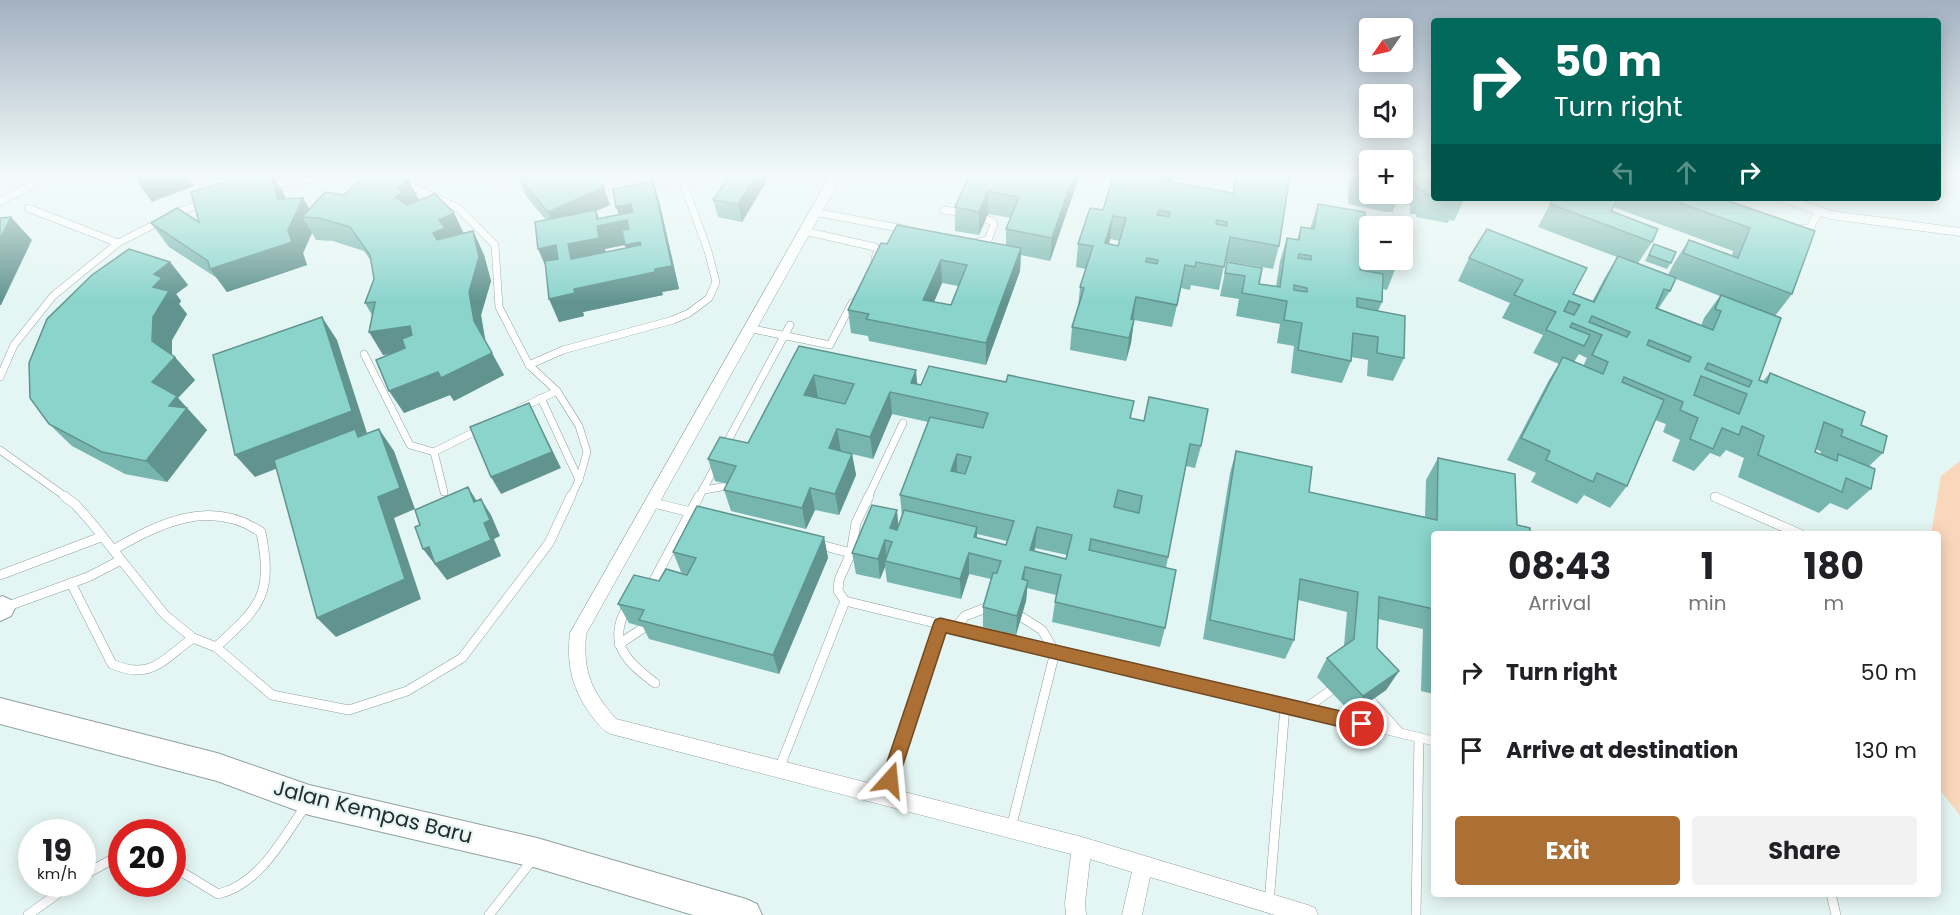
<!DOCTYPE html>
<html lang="en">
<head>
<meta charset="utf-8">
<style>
	:root { --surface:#fff; --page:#f2f2f2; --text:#202124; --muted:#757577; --accent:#ad7034 }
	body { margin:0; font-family:Poppins,sans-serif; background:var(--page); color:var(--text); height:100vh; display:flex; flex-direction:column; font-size:22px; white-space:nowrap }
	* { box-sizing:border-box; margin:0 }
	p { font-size:20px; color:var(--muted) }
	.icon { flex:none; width:33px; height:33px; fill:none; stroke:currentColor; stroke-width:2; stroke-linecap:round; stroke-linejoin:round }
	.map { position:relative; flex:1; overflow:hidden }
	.panel { position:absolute; left:1431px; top:531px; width:510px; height:366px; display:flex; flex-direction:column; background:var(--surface); border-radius:6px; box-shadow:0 3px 15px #0003 }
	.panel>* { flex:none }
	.banner { position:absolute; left:1431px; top:18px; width:510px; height:183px; border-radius:6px; box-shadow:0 3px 15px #0003; background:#00695c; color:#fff; overflow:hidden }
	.needle { width:39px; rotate:236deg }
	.controls { position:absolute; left:1359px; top:18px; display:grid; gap:12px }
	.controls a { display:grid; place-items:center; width:54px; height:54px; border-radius:6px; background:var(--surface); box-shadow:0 3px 15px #0003; font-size:30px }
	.speed { position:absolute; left:18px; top:819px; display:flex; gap:12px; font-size:30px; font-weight:700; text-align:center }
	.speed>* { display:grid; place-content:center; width:78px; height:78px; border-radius:50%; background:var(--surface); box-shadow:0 3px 15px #0003; line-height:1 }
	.speed small { font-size:15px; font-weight:400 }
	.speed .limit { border:9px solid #d22; background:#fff; color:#111 }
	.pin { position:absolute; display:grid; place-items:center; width:51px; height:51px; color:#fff; margin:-26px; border:3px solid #fff; border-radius:50%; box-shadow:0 2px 6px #0007 }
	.me { position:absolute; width:66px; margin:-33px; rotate:18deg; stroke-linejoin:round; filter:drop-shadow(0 0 4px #0008) }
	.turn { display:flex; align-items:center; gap:21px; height:126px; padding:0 24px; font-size:27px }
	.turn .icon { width:78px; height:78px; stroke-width:2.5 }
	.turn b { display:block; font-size:42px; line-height:51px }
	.lanes { display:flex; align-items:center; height:57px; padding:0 24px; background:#0003; justify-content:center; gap:30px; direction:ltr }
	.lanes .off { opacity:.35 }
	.eta { display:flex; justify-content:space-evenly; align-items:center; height:102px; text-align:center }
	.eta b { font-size:36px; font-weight:700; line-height:42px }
	.primary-button { display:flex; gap:12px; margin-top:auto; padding:12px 24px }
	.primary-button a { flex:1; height:69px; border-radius:6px; background:var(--accent); color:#fff; font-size:24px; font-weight:700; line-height:69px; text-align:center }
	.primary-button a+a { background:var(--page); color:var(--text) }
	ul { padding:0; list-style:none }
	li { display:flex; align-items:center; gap:18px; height:78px; padding:0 24px }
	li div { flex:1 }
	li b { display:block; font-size:22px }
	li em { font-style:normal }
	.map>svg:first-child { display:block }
</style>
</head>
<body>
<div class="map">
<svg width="1960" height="915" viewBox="0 0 1960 915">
	<rect width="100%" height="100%" fill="#e4f6f3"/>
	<polygon fill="#f9d7bb" points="1960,461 1960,816 1938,787 1938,534 1931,534 1941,476"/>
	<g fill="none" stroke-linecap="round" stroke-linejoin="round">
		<defs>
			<g id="lane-far1">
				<polyline points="620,174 637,191 645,190 680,174"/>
				<polyline points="1955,174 1960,184"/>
				<polyline points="405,184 458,208 495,245 499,307 529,365 557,391 579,426 587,452 579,480 571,497"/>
				<polyline points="268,185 319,178 370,179"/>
				<polyline points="0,202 51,174"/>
				<polyline points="28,208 118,243"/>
				<polyline points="944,210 963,213"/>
				<polyline points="814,212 904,229"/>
				<polyline points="174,214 205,202"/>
				<polyline points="1802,228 1810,228 1819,211"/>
				<polyline points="804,231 875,247 878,251 875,258"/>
				<polyline points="978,242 988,240 994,225 993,222 986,219"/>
				<polyline points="748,328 830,345 852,303"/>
				<polyline points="364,354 410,445 434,452 480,429"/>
				<polyline points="529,365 563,350 673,320 689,313 709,298 716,282 708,251 680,174"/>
				<polyline points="0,377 14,345 53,296 118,243 161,221"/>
				<polyline points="541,398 579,480"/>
				<polyline points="521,408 557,391"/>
				<polyline points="725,446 790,325"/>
				<polyline points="0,450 66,497"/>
				<polyline points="434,452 444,492"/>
				<polyline points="704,490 733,485"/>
				<polyline points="699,497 716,465"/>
				<polyline points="868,497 903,423"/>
			</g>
			<g id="lane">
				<polyline points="64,496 75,504 91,522 165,615 193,638 216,647 272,695 349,710 407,691 462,658 549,543 571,496"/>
				<polyline points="869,496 856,523 851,553 839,580 838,591 845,601 1055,652 1011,828"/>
				<polyline points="1715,497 1800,534"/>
				<polyline points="653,503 695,513"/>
				<polyline points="817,544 851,553"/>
				<path d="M113 550C160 523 210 498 261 532 273 595 261 606 216 647"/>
				<polyline points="0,575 101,537"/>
				<path d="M71 583 112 664C151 681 162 660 193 638"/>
				<polyline points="648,585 654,580 699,496"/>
				<path d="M629 604C606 641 624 660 655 683"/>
				<polyline points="0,609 88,577 121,560"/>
				<polyline points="1020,616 1042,630 1055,652 1434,741"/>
				<polyline points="955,628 965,616 988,607"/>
				<polyline points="619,644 645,627"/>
				<polyline points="1371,701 1400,733"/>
				<polyline points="1303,710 1330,691"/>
				<polyline points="779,769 845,601"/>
				<polyline points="884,796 940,625"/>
				<path d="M172 866 218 894C261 884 283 837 307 804"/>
				<polyline points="82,876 122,854"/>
				<polyline points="1831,894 1836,915"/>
				<polyline points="1269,903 1285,706"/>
				<polyline points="28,915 71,884"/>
				<polyline points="489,915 533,859"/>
				<polyline points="1416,915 1419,737"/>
			</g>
			<g id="street">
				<path d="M831 174H843L586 634C583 673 591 690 616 719L1082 837 1308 905 1315 908 1318 915H1275L1150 877 1142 915H1122L1132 872 1090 859 1085 903 1086 915H1066L1065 903 1071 854 611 734C603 731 599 725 594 719 573 692 566 666 570 633Z"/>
				<polygon points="1777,198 1795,198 1832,211 1960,228 1960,236 1830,219 1779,201"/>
			</g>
			<g id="primary">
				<polygon points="2,596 11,600 15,608 11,616 0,621 0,597"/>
				<polygon points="0,698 217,753 309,785 537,838 746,899 757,904 762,915 693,915 537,868 309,815 217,781 0,724"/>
			</g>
		</defs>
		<use href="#lane-far1" stroke="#91a19f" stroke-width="8"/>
		<use href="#lane" stroke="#91a19f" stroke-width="10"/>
		<use href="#street" stroke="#91a19f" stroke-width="1"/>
		<use href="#primary" stroke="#91a19f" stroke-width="2"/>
		<use href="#lane-far1" stroke="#fff" stroke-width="7"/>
		<use href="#lane" stroke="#fff" stroke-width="9"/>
		<use href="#street" fill="#fff" fill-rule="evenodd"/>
		<use href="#primary" fill="#fff" fill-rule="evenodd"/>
	</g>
	<g fill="#77b6af" fill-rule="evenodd">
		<polygon points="252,174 272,174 283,192 286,199 309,209 344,195 419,200 464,234 473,231 484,255 491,281 481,315 485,341 504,375 454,401 450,395 404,413 389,354 383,355 372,315 365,303 374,279 371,261 364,251 333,241 316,240 312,233 303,253 307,265 227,292 217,278 169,247 151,223 199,222"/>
		<polygon points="489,174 513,174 509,178"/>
		<polygon points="771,174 742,222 718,217 713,200"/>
		<path d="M970 174H1080L1050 261 1021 255 1020 271 986 365 869 341 868 336 851 333 848 310 887 244 1006 245V229L1011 218 988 214 979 235 955 231V207ZM942 283 958 286 951 305 934 302Z"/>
		<path d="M1114 174H1174L1172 183 1233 193 1237 174 1279 246 1273 269 1225 261 1219 290 1191 285 1190 290 1181 288 1172 327 1134 320 1131 343 1126 361 1070 350 1072 327 1078 310 1080 287 1086 269 1076 267 1078 244 1103 210ZM1110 239 1120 241 1118 246 1109 244Z"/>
		<polygon points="1349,174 1370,174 1370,194 1402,194 1402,174 1434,174 1434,198 1465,198 1454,221 1449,220 1448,223 1416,217 1416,214 1410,214 1410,205 1396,203 1393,212 1386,212 1348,204"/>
		<path d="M519 178 610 205 596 211 599 218 619 214 616 207 653 181 660 205 679 289 662 292 663 295 583 312 584 316 559 322 545 266 546 220 526 196ZM625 245 626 248 606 252 605 249Z"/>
		<path d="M1553 198H1720L1815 231 1792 294 1775 316 1759 380 1763 381 1770 373 1861 425 1883 453 1868 467 1871 489 1847 510 1830 503 1819 513 1738 477 1744 458 1726 450 1720 457 1710 453 1694 471 1672 461 1680 440 1663 432 1666 424 1655 420 1627 486 1610 508 1584 495 1577 504 1531 482 1536 473 1507 460 1549 380 1559 364 1533 353 1543 335 1502 318 1510 303 1458 281 1469 258 1573 294 1592 302 1604 279 1617 257 1538 227ZM1613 207 1733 251 1732 255 1689 240 1674 263 1668 275 1638 263 1652 242 1611 211ZM1676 279 1720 296 1704 318 1701 326 1658 309 1670 291ZM1579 354 1587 358 1583 366 1574 362ZM1816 449 1821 452V454L1815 452Z"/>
		<polygon points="1318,204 1396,267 1387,290 1383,289 1382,302 1378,311 1404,358 1393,381 1367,376 1368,360 1351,357 1351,361 1342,383 1291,373 1294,346 1277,343 1280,324 1236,316 1239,299 1220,296 1227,262 1259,284 1276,287 1280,261 1287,238 1297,240 1301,227 1310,229"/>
		<polygon points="1654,244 1671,263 1667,269 1645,261"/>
		<polygon points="170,262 188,285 176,294 181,301 179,304 187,314 172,340 172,355 195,380 178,398 207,430 167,482 125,474 72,446 49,424"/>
		<path d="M799 346 917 384 1131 418 1201 446 1195 468 1186 466 1166 568 1165 628 1160 647 1052 622 1055 602 1056 595 1027 588 1026 601 1016 635 983 627V607L991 579 969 574 961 599 887 582 885 567 880 579 856 574 852 553 898 526 902 517 900 495 928 422 892 414 873 459 852 454 856 475 839 515 815 510 806 529 731 511 724 490 727 484 715 481 708 459 748 443ZM977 534 1007 541 1006 545 977 538ZM1035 548 1067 555 1066 559 1034 551Z"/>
		<polygon points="1236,451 1309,492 1425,517 1426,480 1438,458 1515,474 1434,534 1434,694 1421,691 1423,629 1378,619 1377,648 1399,671 1386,690 1352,714 1317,677 1327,658 1344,646 1347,612 1298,600 1294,640 1285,659 1203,639 1230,473"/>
		<polygon points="824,537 828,558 779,674 649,639 643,627 629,623 618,604 659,581 687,575 681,572 673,552"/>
	</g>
	<g fill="#61948f">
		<polygon points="148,174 200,174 189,178 194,186 152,202 135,179"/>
		<polygon points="270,174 272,174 283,192 292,220 303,198 315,218 302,217 312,233 303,253 307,265 227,292 210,269 288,230"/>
		<polygon points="507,174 513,174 509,178"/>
		<polygon points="757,174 771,174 742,222 738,204"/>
		<polygon points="1074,174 1080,174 1050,261 1052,238"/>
		<polygon points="408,179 420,202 417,214 395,197 397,189"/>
		<polygon points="653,181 660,205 679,289 662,292 663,295 583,312 584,316 559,322 549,299 574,289 655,269"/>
		<polygon points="604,187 610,205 596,211 601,225 621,221 616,207 631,204 639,227 634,243 605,249 607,261 571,259 568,244 597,226 597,219 555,229 548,212"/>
		<polygon points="988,191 988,214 979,235 979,212"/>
		<polygon points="454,213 465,236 445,256 433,233 439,220"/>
		<polygon points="1113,216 1110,239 1102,266 1105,243"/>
		<polygon points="11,217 32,240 1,305 0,305 0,239"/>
		<polygon points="473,231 484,255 491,281 481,315 486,344 474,321 469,292"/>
		<polygon points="640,242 647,265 633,268 625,245"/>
		<polygon points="556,245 566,268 548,272 538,249"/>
		<polygon points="1021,248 1020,271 986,365 986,343"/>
		<polygon points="941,260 942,283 925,323 923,300"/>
		<polygon points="170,262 188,285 176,294 181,301 179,304 187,314 172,340 172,361 175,357 195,380 178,398 207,430 167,482 146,461 169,406 152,382 154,274"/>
		<polygon points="1136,297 1133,320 1131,319"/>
		<polygon points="322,317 337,340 367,433 360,436 371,451 358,437 255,477 235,455"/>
		<polygon points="1134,320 1131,343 1126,361 1129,338"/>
		<polygon points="410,326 423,349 383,355 369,332"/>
		<polygon points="492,353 504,375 454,401 450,395 404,413 389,391 438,372"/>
		<polygon points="916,370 918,393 911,383"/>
		<polygon points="814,375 818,398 804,395"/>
		<polygon points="890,392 892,414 873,459 870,437"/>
		<polygon points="529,403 561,468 501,494 491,477"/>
		<polygon points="379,429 394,451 415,509 394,518 421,599 336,637 317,618 378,497"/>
		<polygon points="837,429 841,451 829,448"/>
		<polygon points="852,454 856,475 839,515 835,494"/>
		<polygon points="957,454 957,476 951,471"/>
		<polygon points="468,487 478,503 474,502"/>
		<polygon points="810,488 815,510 806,529 802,508"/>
		<polygon points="481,499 491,515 500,536 494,539 501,556 447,580 423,549"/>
		<polygon points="897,510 899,531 890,528"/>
		<polygon points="977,527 977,548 974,537"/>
		<polygon points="1037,527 1035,548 1030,568 1030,550"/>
		<polygon points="824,537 828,558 779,674 773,655"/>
		<polygon points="885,540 887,562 885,561 885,567 880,579 878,559"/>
		<polygon points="969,553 969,574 961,599 960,579"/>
		<polygon points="1025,567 1024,587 1022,579"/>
		<polygon points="1028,581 1026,601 1016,635 1017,616"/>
		<polygon points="1399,671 1386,690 1352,714 1363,696"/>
	</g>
	<g fill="#8ad4cc" stroke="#61948f" stroke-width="1.5" fill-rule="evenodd">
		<polygon points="132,174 148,174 135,179"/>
		<polygon points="252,174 270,174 278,199 303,198 288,230 292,242 210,269 208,261 151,223 177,208 199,222 191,192"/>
		<polygon points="367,174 384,174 408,179 397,189 405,191 395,197 407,205 435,194 454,213 439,220 445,228 433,233 437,240 473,231 479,257 469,292 474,321 492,353 441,378 438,372 389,391 376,360 405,348 402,339 412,335 410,326 369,332 375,302 365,303 374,279 370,255 350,227 319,218 302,217 325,192 344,195"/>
		<polygon points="529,174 592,174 604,187 548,212 519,178"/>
		<polygon points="730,174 757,174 738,204 713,200"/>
		<polygon points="970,174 1074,174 1052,238 1006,229 1019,197 988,191 979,212 955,207"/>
		<path d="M1114 174H1167L1165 181 1233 193 1237 174H1290L1279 246 1230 237 1224 267 1196 262 1195 267 1185 265 1177 305 1136 297 1131 319 1134 320 1129 338 1072 327 1084 288 1080 287 1093 246 1078 244 1090 208 1103 210ZM1159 210 1170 212 1169 217 1157 215ZM1113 216 1126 218 1118 246 1105 243ZM1217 220 1227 222V226L1216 224ZM1147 258 1158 260 1157 264 1146 262Z"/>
		<polygon points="1356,174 1370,174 1370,184 1355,181"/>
		<polygon points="1402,174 1427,174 1434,175 1434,195 1425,194 1425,191 1419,190 1420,182 1402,179"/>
		<path d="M653 181 672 266 655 269V272L574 289 575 293 549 299 545 261 558 259 556 245 538 249 535 222 596 210 597 219 633 212 631 204 616 207 613 189ZM627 220 629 229 622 230 625 245 640 242 641 245 571 259 568 244 599 238 597 226Z"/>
		<polygon points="1553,198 1618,198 1611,211 1658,229 1652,242 1550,204"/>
		<polygon points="1666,198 1720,198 1815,231 1792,294 1683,253 1689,240 1738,258 1750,228"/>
		<path d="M1318 204 1365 212 1362 240 1370 241V260H1397L1396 267 1361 261 1360 270 1383 274 1382 302 1357 298V307L1405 316 1404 358 1377 353 1378 337 1353 333 1351 361 1298 350 1302 323 1284 320 1287 301 1242 293 1245 276 1225 273 1227 262 1262 268 1259 284 1280 287 1287 238 1299 240 1301 227 1314 229ZM1299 254 1311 256V260L1298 258ZM1294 285 1307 288V292L1294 290Z"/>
		<polygon points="11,217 0,239 0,218"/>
		<path d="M897 225 1021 248 986 343 866 319 869 314 848 310 881 243 887 244ZM941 260 967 265 951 305 923 300Z"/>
		<path d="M1487 229 1587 268 1573 294 1594 302 1618 256 1676 278 1670 291 1664 289 1656 308 1713 330 1721 311 1715 309 1721 295 1781 318 1759 380 1767 383 1770 373 1865 412 1861 425 1887 436 1883 453 1841 436 1843 430 1824 422 1815 452 1837 461 1838 454 1875 469 1871 489 1846 478 1842 492 1758 455 1764 436 1742 426 1739 435 1722 428 1713 449 1690 439 1698 418 1680 410 1683 402 1624 377 1622 382 1664 400 1627 486 1597 473 1593 482 1546 460 1550 451 1521 438 1563 357 1603 374 1608 362 1592 355 1602 335 1572 323 1570 327 1590 335 1584 346 1546 330 1556 312 1514 295 1523 280 1469 258ZM1569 301 1580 305 1574 315 1564 311ZM1592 316 1630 332 1627 337 1589 322ZM1649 340 1691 357 1689 362 1647 345ZM1708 363 1752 381 1749 387 1705 369ZM1701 376 1747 394 1739 414 1694 395Z"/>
		<polygon points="1654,244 1676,252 1671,263 1649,255"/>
		<polygon points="129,249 170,262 154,274 162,278 153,287 169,291 153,317 152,341 175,357 152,382 177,396 169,406 187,408 146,461 102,452 49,424 30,398 29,363 47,319 92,275"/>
		<polygon points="322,317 352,411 235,455 213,355"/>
		<path d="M799 346 916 370 911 383 921 385 929 366 1006 382 1008 375 1134 401 1130 418 1144 421 1149 397 1208 409 1201 446 1190 444 1168 557 1091 539 1089 550 1176 570 1165 628 1055 602 1061 575 1025 567 1022 579 1028 581 1017 616 983 607 993 573H997L1001 561 969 553 960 579 885 561 892 542 885 540 878 559 852 553 872 505 897 510 890 528 897 530 904 510 977 527 974 537 1006 545 1014 521 900 495 930 417 983 428 988 413 890 392 870 437 837 429 829 448 852 454 835 494 810 488 802 508 724 490 736 466 708 459 720 437 748 443ZM814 375 854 384 845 404 804 395ZM957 454 971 457 965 474 951 471ZM1118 490 1142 496 1139 513 1114 507ZM1037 527 1072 535 1066 559 1030 550Z"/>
		<polygon points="529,403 552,452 491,477 470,427"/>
		<polygon points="355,429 358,437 379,429 400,488 378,497 405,579 317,618 274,460"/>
		<polygon points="1236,451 1312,467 1309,492 1437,520 1438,458 1515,474 1517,525 1530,528 1530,534 1434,534 1434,609 1379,597 1377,648 1399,671 1363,696 1327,658 1354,639 1358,592 1300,579 1294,640 1210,620"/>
		<polygon points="468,487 474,502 481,499 490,520 484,523 491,540 435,564 429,547 423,549 415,527 420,525 415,510"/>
		<polygon points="697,506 824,537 773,655 639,620 644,610 618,604 634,575 659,581 666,569 687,575 696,558 673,552"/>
	</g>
	<linearGradient id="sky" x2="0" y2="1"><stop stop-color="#a3b1c1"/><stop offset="0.58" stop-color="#f3fbfa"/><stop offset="1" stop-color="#f3fbfa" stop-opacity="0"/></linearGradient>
	<rect width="1960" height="302" fill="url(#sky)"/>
	<polygon fill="#ad7034" stroke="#704922" stroke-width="1.5" points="940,618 1362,716 1367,719 1370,724 1367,729 1362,732 946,633 898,780 896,785 890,788 884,785 881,780 933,625 935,620"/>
	<g text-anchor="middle" stroke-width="4.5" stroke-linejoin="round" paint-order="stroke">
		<g font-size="21" fill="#262c2c" stroke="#e4f6f3">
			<text transform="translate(373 812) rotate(14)" y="7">Jalan Kempas Baru</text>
		</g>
	</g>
</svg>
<div class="controls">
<a><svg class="needle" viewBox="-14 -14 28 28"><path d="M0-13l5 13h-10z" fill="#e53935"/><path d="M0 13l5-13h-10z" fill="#757577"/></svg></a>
<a><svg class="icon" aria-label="sound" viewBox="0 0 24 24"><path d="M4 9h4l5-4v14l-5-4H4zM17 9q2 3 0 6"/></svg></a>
<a>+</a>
<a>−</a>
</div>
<div class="speed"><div>19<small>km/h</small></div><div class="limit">20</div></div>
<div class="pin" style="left:1362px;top:724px;background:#d93025"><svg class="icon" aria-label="arrive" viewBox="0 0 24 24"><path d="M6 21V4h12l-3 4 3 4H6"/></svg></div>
<svg class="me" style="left:890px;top:780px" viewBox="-20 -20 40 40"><path d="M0-17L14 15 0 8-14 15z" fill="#ad7034" stroke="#fff" stroke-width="4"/></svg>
<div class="banner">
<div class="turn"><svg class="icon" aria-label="right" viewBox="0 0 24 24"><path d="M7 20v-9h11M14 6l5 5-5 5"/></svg><div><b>50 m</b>Turn right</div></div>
<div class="lanes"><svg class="icon off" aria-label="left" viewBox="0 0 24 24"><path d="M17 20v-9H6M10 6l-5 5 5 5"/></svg><svg class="icon off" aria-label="ahead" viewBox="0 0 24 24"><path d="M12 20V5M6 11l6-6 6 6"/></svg><svg class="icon" aria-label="right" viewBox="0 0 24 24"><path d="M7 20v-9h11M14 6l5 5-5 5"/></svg></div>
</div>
<section class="panel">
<div class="eta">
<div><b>08:43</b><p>Arrival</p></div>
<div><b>1</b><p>min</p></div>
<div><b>180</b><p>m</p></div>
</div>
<ul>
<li><svg class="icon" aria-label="right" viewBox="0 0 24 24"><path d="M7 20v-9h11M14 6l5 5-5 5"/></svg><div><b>Turn right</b></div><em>50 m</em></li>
<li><svg class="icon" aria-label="arrive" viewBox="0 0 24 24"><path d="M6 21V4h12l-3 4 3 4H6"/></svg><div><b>Arrive at destination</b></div><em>130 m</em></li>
</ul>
<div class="primary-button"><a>Exit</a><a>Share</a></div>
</section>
</div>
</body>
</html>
